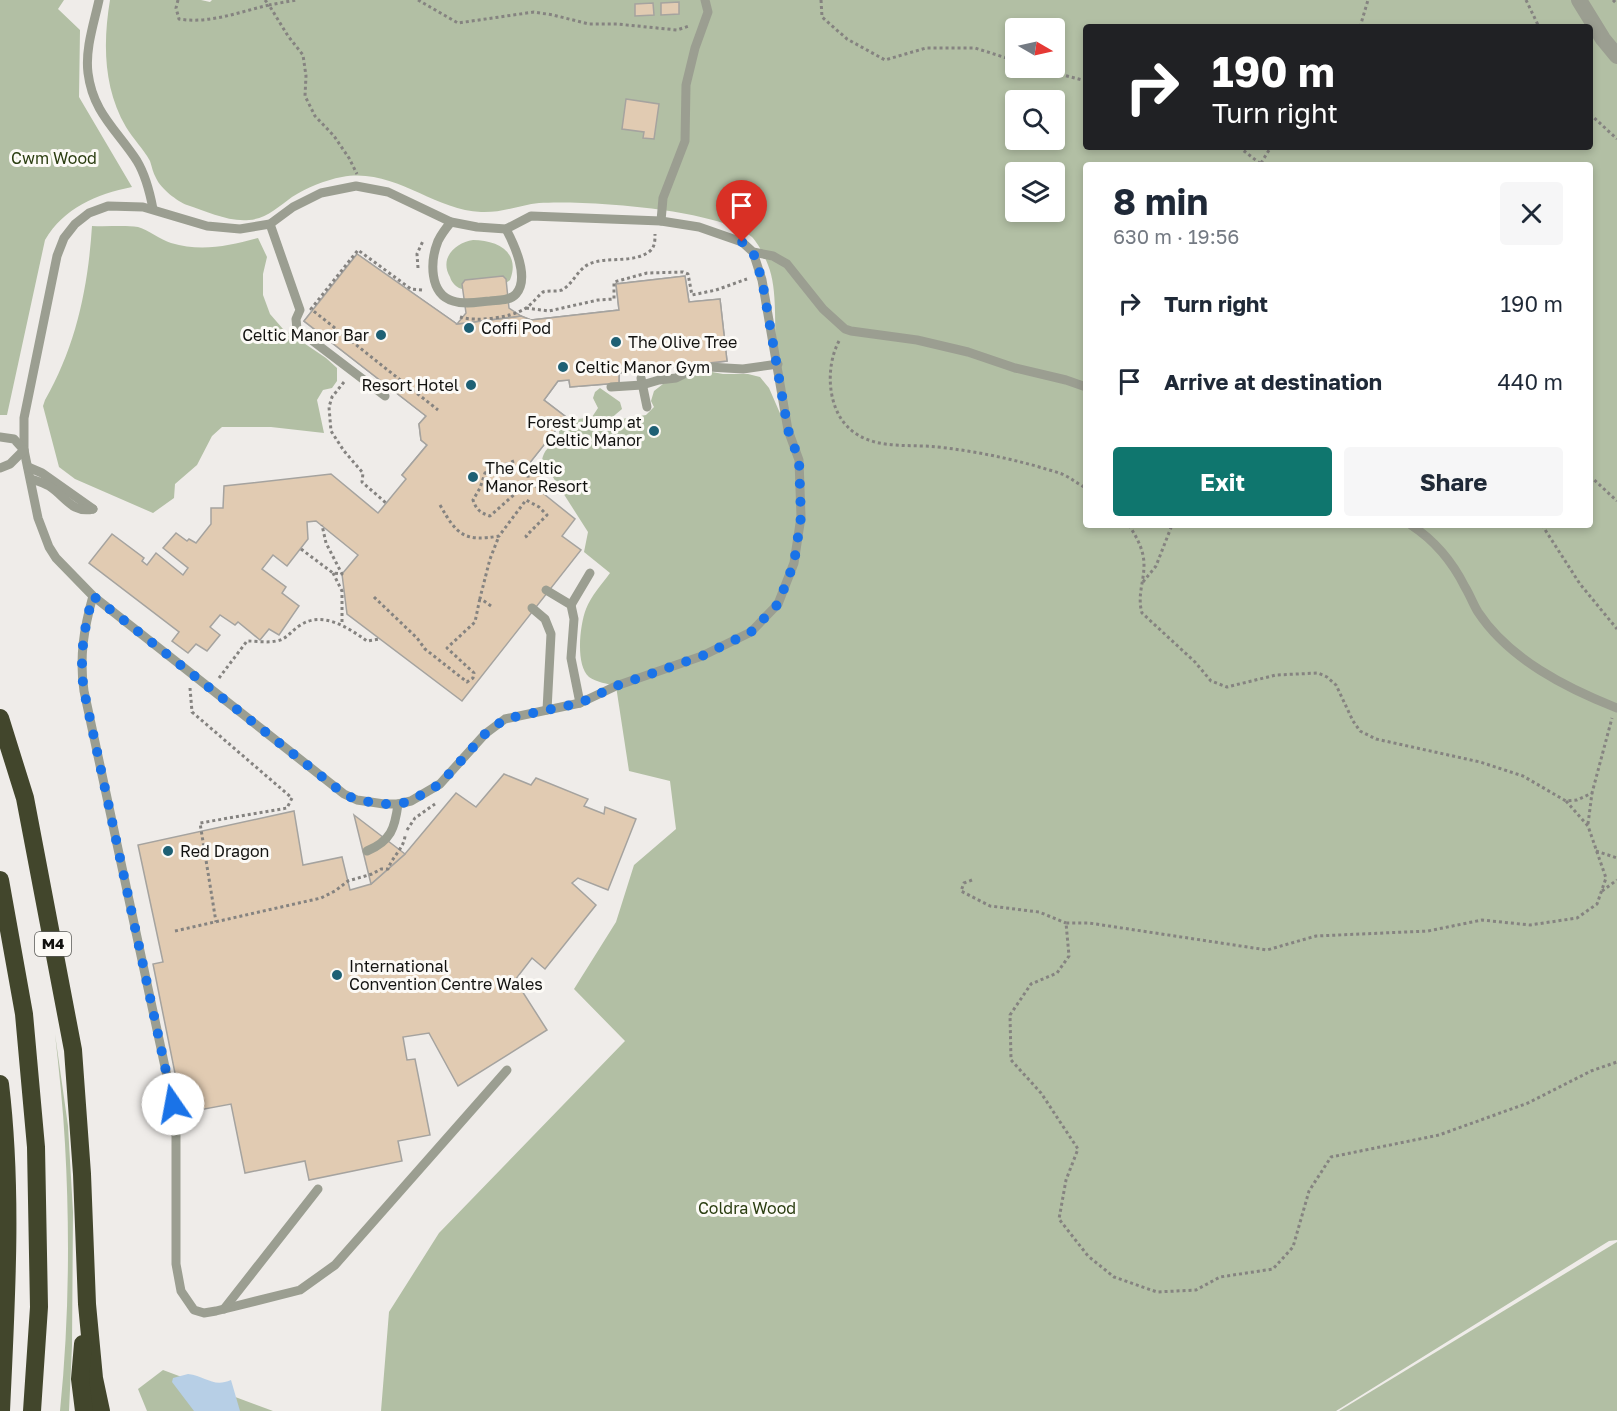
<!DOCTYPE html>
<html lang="en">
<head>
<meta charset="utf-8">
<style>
	:root { --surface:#fff; --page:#f6f6f7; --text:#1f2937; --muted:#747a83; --accent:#0f766e }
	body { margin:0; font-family:"Golos Text",sans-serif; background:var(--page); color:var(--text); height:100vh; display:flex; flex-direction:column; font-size:22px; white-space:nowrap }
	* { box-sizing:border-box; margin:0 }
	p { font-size:20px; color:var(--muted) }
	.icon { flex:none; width:33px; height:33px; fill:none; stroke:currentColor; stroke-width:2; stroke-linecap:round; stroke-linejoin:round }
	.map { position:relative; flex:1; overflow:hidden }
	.details { position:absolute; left:1083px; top:162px; width:510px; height:366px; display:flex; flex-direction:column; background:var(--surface); border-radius:6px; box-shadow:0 3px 9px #0003 }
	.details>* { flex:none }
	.top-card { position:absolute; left:1083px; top:24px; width:510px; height:126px; border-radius:6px; box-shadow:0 3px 9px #0003; background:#202124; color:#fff; overflow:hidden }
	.needle { width:39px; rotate:99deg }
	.controls { position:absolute; left:1005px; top:18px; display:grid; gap:12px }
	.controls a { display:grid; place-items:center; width:60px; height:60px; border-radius:6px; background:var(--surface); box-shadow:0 3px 9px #0003; font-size:30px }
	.pin { position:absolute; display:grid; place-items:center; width:51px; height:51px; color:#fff; margin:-62px -26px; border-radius:50% 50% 50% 0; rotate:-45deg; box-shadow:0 0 6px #0007 }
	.pin .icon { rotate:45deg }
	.me { position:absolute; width:66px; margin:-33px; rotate:348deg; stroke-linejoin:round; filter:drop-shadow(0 0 4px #0008) }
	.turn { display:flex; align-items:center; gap:21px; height:126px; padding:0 30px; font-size:27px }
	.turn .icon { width:78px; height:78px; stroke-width:2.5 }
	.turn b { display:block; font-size:42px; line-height:51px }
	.round { display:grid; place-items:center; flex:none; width:63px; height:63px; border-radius:6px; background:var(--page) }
	.headline { display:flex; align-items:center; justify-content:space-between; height:102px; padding:0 30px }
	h1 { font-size:36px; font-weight:700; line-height:45px }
	.action { display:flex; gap:12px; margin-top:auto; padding:12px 30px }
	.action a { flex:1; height:69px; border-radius:6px; background:var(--accent); color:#fff; font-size:24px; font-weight:700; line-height:69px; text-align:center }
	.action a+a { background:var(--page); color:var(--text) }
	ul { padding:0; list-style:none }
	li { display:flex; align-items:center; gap:18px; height:78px; padding:0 30px }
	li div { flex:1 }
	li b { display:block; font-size:22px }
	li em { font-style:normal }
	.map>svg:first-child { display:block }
</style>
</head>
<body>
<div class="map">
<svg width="1617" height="1411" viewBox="0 0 1617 1411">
	<rect width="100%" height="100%" fill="#efece9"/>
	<g fill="#b2bfa4" fill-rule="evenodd">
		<path d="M0 0H64L58 9 80 30 79 97 132 187C96 194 64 208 45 240L7 415H0Z"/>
		<path d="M110 0H201L210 2 212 0H1617V1240L1609 1241 1336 1411H381L389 1312 439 1233 625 1041 574 989 616 922 634 865 676 829 670 781 629 771 616 686C608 684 596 682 589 677 575 665 580 624 586 609 591 596 602 584 610 573L584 552 588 532 542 460C544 450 549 445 560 443L559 431 579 419 592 417 598 408 593 398 595 392 600 388 620 402 622 409 596 431 622 419 646 415 654 407 651 401 654 391 663 384 701 370 723 374H748L760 377 769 388 786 427C783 403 778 379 776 355 774 329 778 289 768 265 765 257 758 243 752 237 719 209 585 200 539 203 520 205 501 213 481 212 433 210 393 167 342 177 325 180 306 188 292 197 278 207 266 219 249 220 228 222 206 211 187 205 177 201 161 189 156 178 153 173 152 167 150 161 143 148 133 139 126 127 103 88 103 42 110 0ZM1086 27H1590V147H1086ZM1016 28H1054V68H1016ZM1016 100H1054V140H1016ZM1086 165H1590V525H1086ZM1016 172H1054V212H1016Z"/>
		<path d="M92 226C107 227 124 225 138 227 147 229 161 240 171 243 201 252 229 246 258 238L267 257 263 274V295L270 314 283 329 326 358 337 368V381L332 388 323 390 317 400 324 433 271 427H222L212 436 197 465 175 484 174 498 153 513 75 479 59 467 43 406 45 400C76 346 88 288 92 226Z"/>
		<path d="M473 240C497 240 521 252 510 280L506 283C496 285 467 292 459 288 455 286 451 281 450 277 439 258 455 243 473 240Z"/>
		<path d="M55 1034 68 1126 73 1212 72 1346 69 1411H60C69 1322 70 1233 65 1144 63 1107 59 1070 55 1034Z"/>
		<polygon points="1617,1242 1617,1411 1339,1411"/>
		<polygon points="163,1370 273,1411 147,1411 138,1389"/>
	</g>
	<path fill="#b7cfe6" d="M188 1374C206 1376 213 1388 231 1380L240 1411H194L172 1382 173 1378Z"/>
	<g fill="#e1cbb2" stroke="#a5a39f" stroke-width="1.5">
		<polygon points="679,2 679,14 661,15 661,3"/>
		<polygon points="653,3 654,15 635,16 635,4"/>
		<polygon points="626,99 659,104 654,139 643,138 644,132 622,129"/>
		<polygon points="357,254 457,324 521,316 531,320 619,310 616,284 685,276 689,302 720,299 727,361 619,373 619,383 570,387 569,380 558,381 544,400 566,417 528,465 525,469 502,452 452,515 402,475 427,445 421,440 419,424 426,416 304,321"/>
		<polygon points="357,254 457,324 521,316 531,320 619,310 616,284 685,276 689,302 720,299 727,361 619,373 619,383 570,387 569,380 558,381 544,400 566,417 528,465 543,476 534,486 575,519 562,536 581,550 462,701 347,614 342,574 358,555 316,521 307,522 308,539 287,566 273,555 262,569 286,587 282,593 299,606 279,635 269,629 260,640 238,622 235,625 220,615 210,627 220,635 207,651 196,644 188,653 172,641 179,632 89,563 112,534 144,558 142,561 147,565 156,553 183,575 188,568 163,548 176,533 187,541 189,539 196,543 211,524 211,508 223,508 224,486 331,474 378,513 406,479 402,475 427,445 421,440 419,424 426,416 304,321"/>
		<polygon points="503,276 506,279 509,308 521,316 457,324 466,313 462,284 465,280"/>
		<polygon points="504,774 531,785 536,778 588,799 584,806 604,814 605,807 636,819 608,890 578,878 572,883 596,905 545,969 532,958 515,980 547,1030 458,1086 429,1033 403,1037 407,1060 415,1059 430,1135 398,1141 402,1161 309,1180 305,1161 245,1173 231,1104 183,1113 153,964 163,962 138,845 294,811 303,865 342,857 350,890 371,884 405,854 456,793 476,807"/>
		<polygon points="354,815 405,854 371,884"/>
	</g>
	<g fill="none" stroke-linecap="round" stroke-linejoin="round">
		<g stroke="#858380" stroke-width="3" stroke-dasharray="3 3" stroke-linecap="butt">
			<path d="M178 0 176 8 179 19C209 24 239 12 269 5L288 36 303 55 306 76 305 96 315 116 334 136 349 158 357 174"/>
			<polyline points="265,0 269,5 296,0"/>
			<polyline points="418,0 458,23 534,12 553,15 589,24 617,24 677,30 689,26"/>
			<polyline points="821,0 822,17 847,39 885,60 926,48 975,48 1016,61"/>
			<polyline points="1526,0 1539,27"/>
			<polyline points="1613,0 1617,4"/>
			<polyline points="1360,27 1368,0"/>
			<polyline points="1037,68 1086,81"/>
			<polyline points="1590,114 1617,139"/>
			<polyline points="1239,147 1262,165"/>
			<polyline points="1261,163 1271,147"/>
			<polyline points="418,268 417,254 423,241"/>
			<polyline points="422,290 411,289 358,250 311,309 438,410"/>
			<polyline points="526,308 549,311 598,300 614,299 614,282 647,273 683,272 688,274 692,295 716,290 747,279"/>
			<path d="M460 317C477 322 511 318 526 308 532 304 537 297 543 292 549 290 556 292 562 290 573 284 577 270 589 264 607 256 634 264 650 251 655 247 655 240 655 234"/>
			<path d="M839 341C824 369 827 417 858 435 881 449 912 444 938 447 973 451 1003 457 1036 466 1045 469 1054 471 1062 474 1071 478 1078 484 1086 488"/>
			<polyline points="344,382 332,397 329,407 331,431 344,451 363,473 362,482 386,503"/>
			<path d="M514 461 485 473 480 488 473 500C476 509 480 513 490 516L516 493 529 487 528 476 530 466"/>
			<polyline points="1590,476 1617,501"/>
			<path d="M440 505C457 535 464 542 499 536L526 500 539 507 547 515 526 536 528 539"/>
			<path d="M1129 525C1137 538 1144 550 1144 565 1144 582 1137 596 1142 613L1195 662 1211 681 1227 687 1276 675 1318 673 1327 677 1336 685 1353 721 1360 731 1376 739 1480 762 1523 776 1566 801 1577 800 1592 793 1612 718"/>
			<polyline points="1542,525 1580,584 1617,629"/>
			<polyline points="301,549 333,573 342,574 326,543 322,525"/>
			<polyline points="333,573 342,591 342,625"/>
			<polyline points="1143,582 1156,566 1172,525"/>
			<polyline points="374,597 417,638 425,649 467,682 473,678 474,673 447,648 475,622 480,598"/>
			<polyline points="491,606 480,598 490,559 499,536"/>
			<path d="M219 678 247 641C256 641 267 643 276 641 286 640 291 631 299 626 322 610 347 627 367 641L380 639"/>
			<polyline points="190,688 192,712 292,798 287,808 200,823 216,922"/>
			<polyline points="1566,801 1588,826 1606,878 1597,904 1577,918 1530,925 1482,920 1428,931 1316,936 1267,950 1089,923 1066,923 1069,956 1057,973 1031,984 1010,1015 1011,1060 1041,1093 1078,1149 1066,1180 1059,1219 1088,1256 1114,1277 1157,1292 1196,1290 1220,1277 1273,1269 1293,1247 1309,1191 1331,1157 1439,1135 1528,1103 1591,1071 1617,1062"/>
			<polyline points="1588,824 1592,793"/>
			<polyline points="407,830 415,818 435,804"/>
			<polyline points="1596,851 1617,858"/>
			<polyline points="972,880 964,883 961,891 990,906 1039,912 1066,923"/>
			<polyline points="1602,891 1617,880"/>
			<path d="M175 931 321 898 335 891 348 881 372 874 381 869H388C392 857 404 848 405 836"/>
		</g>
		<g stroke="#9b9e91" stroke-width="9">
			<path d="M99 0C94 23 85 49 88 73 93 113 117 130 137 161 146 176 150 193 153 209"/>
			<polyline points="661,221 663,198 685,141 686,85 695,48 708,12 705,0"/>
			<path d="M451 222C446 228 441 235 438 241 430 261 429 294 453 301 465 305 478 302 490 301 498 300 510 301 516 294 530 278 514 244 506 229"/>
			<polyline points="270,224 300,310 296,319 297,329 385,396"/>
			<polyline points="753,252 762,280 788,430 799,460 801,517 794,563 778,604 751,632 702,656 616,686 580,703 505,719 485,734 440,784 411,801 398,804 384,804 357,800 344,794 93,596 56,558 49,547 38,518 24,450 24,418 57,256 64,238 75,224 89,213 108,206 143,207 207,226 240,229 270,224 293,207 321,193 356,186 388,192 451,222 477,227 506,229 531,216 661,221 699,227 742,242 753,252 773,256 787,264 823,309 845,329 851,331 917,340 968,352 1015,368 1066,380 1086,387"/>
			<polyline points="641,378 647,407"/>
			<polyline points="611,387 642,385 659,380 676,378 690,371 709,367 743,369 778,364"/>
			<polyline points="0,437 14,439 24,450"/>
			<polyline points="28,467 42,473 93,509"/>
			<polyline points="0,468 10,464 24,450"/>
			<path d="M31 479C37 481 44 483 49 486 65 496 72 514 93 509"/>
			<path d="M1411 525C1434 540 1453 563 1465 587 1470 595 1473 604 1478 612 1509 659 1566 688 1617 708"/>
			<polyline points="546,590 571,605 574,619 571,658 580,703"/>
			<path d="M93 596C84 628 79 657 84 691L173 1104 176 1136V1264L181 1291 194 1310 204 1313 216 1311 300 1290 335 1265 507 1070"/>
			<polyline points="571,605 590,573"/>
			<polyline points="532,608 545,619 551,634 547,710"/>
			<path d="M367 851C391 841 395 828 398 804"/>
			<polyline points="224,1309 318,1189"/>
		</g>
		<polyline stroke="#9b9e91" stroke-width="16" points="1579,0 1603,39 1617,56"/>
		<g stroke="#42462c" stroke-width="18">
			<polyline points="0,718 25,798 73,1050 82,1174 87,1304 94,1378 101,1411"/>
			<polyline points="0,880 24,1014 36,1147 39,1307 32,1411"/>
			<path d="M0 1084C13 1192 6 1302 1 1411"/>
			<polyline points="83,1344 80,1379 84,1411"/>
		</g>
	</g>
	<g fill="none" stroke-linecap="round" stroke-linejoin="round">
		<path stroke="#1a73e8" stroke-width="10" stroke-dasharray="0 18" d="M173 1104 84 691C79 657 84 628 93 596L344 794 357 800 384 804H398L411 801 440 784 485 734 505 719 580 703 616 686 702 656 751 632 778 604 794 563 801 517 799 460 788 430 762 280 753 252 742 242"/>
	</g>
	<g fill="#1e6074" stroke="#fcfaf6" stroke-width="2">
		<circle cx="469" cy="328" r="6"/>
		<circle cx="381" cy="335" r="6"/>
		<circle cx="616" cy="342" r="6"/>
		<circle cx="563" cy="367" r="6"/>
		<circle cx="471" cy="385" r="6"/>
		<circle cx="654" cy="431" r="6"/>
		<circle cx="473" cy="477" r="6"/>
		<circle cx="168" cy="851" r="6"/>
		<circle cx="337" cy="975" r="6"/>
	</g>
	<g text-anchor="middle" stroke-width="6" stroke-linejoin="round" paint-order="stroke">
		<rect fill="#fcfaf6" stroke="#585855" stroke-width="1.5" x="35" y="932" width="36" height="24" rx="4.5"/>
		<g font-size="15" font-weight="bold" fill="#121210">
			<text x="53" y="949">M4</text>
		</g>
		<g font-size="16" fill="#2b3e11" stroke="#fcfaf6">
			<text x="54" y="164">Cwm Wood</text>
			<text x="747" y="1214">Coldra Wood</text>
		</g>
		<g font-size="16" fill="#121210" stroke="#fcfaf6" text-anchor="start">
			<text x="481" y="334">Coffi Pod</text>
			<text x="369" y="341" text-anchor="end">Celtic Manor Bar</text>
			<text x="628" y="348">The Olive Tree</text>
			<text x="575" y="373">Celtic Manor Gym</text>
			<text x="459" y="391" text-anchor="end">Resort Hotel</text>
			<text x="642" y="428" text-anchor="end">Forest Jump at<tspan x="642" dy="18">Celtic Manor</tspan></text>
			<text x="485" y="474">The Celtic<tspan x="485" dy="18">Manor Resort</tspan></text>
			<text x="180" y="857">Red Dragon</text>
			<text x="349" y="972">International<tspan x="349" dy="18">Convention Centre Wales</tspan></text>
		</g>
	</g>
</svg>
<div class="controls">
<a><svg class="needle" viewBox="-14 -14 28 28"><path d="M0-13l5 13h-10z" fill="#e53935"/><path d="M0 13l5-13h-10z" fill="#747a83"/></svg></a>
<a><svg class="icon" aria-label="search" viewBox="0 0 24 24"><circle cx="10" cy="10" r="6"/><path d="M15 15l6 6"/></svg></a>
<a><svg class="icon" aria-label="layers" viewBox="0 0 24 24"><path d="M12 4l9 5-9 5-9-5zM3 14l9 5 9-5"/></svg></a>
</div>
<div class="pin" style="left:742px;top:242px;background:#d93025"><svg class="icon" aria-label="arrive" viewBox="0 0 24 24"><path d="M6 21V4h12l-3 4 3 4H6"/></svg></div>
<svg class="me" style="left:173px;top:1104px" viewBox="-20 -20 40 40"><circle r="19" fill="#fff"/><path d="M0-13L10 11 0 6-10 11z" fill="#1a73e8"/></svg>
<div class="top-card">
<div class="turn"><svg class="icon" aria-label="right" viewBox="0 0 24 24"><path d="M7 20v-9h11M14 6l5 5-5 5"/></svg><div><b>190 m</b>Turn right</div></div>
</div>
<section class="details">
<div class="headline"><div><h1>8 min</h1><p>630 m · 19:56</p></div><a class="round"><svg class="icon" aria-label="close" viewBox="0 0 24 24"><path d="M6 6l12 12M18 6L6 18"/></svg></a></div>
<ul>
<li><svg class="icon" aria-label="right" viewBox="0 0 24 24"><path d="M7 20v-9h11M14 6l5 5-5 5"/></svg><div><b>Turn right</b></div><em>190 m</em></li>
<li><svg class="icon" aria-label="arrive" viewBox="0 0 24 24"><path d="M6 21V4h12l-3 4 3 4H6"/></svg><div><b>Arrive at destination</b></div><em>440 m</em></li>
</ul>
<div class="action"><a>Exit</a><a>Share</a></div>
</section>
</div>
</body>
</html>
